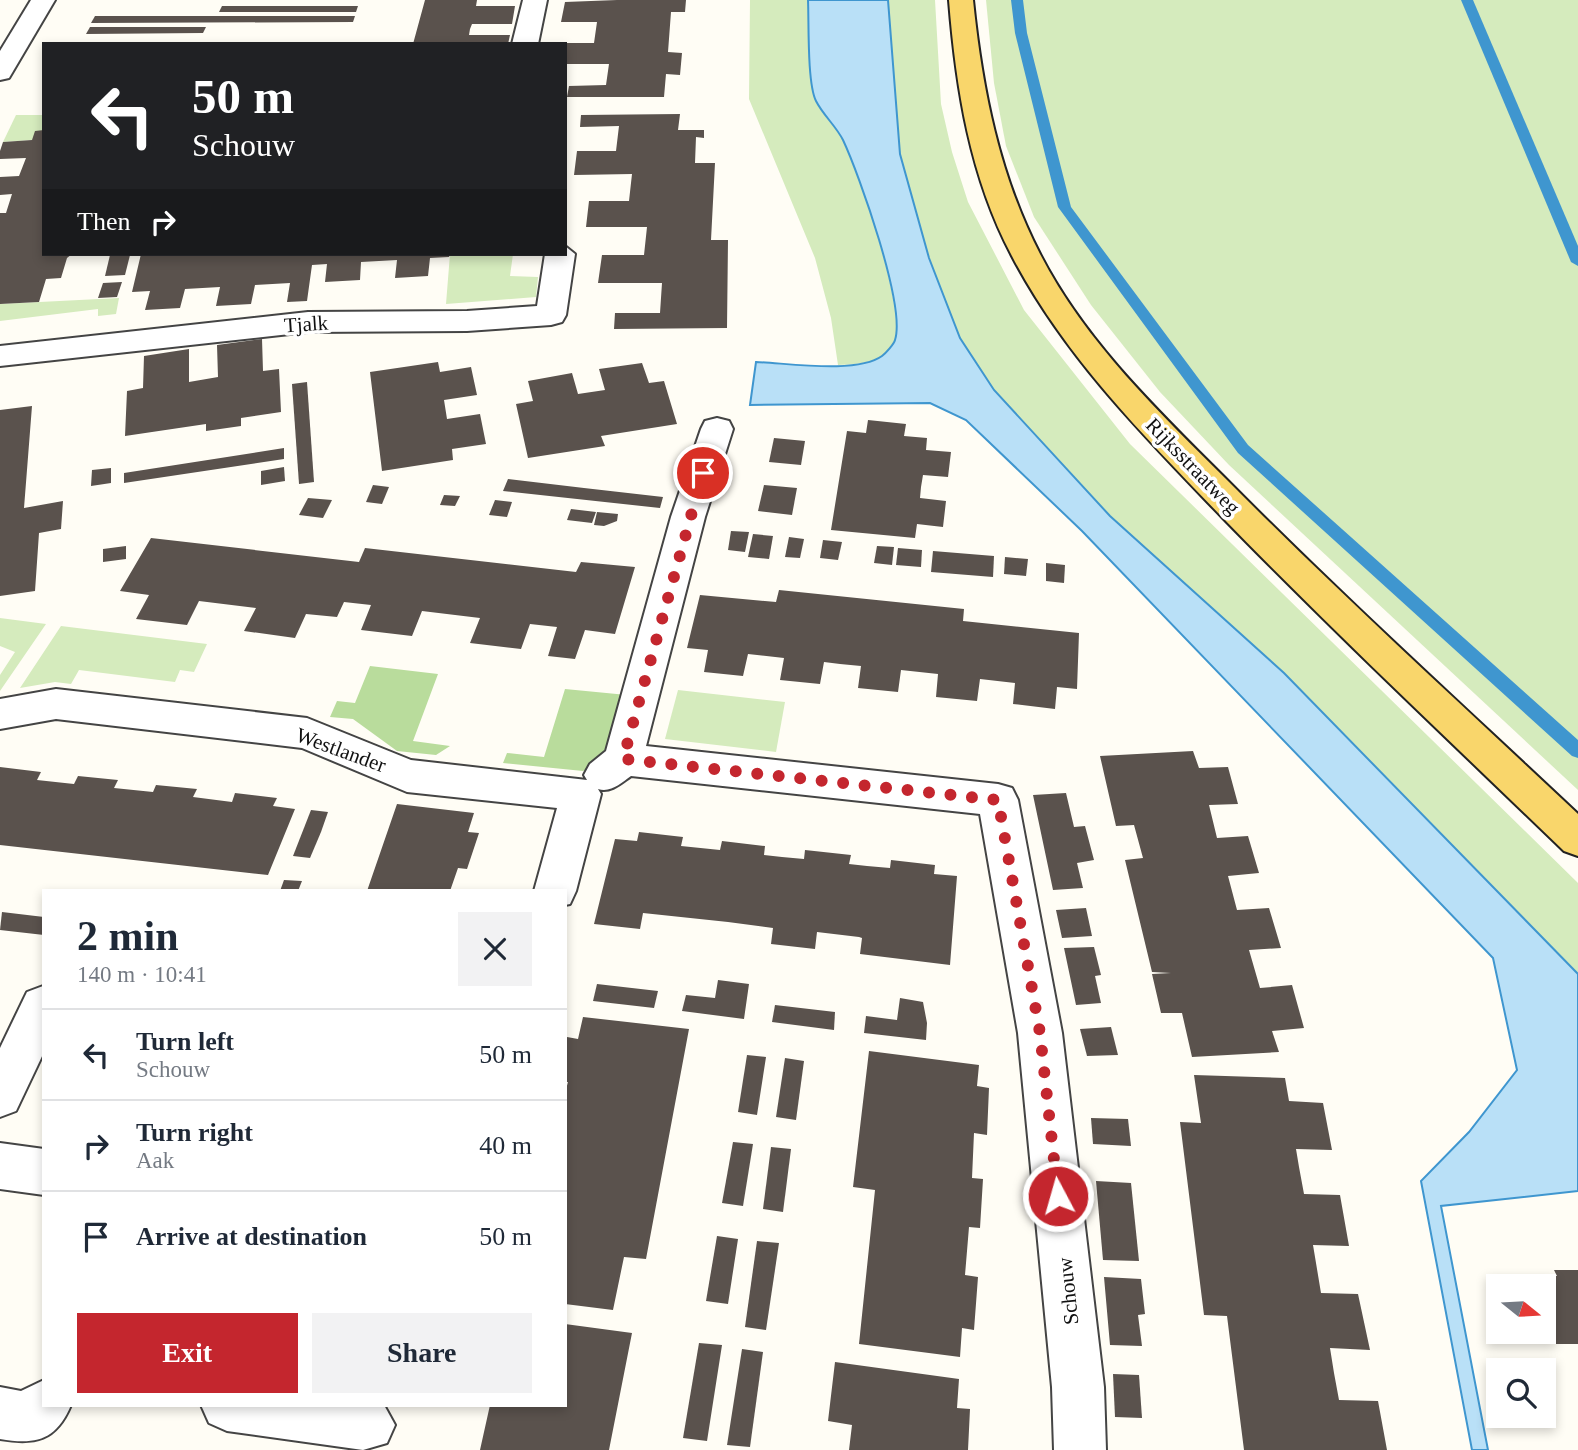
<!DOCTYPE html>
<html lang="en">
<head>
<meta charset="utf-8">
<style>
	:root { --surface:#fff; --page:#f2f2f3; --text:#1f2937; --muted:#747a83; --line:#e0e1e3; --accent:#c4262e }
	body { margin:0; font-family:Georgia,serif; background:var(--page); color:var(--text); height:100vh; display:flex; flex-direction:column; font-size:26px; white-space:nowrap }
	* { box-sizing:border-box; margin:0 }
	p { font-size:23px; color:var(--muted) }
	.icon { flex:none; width:38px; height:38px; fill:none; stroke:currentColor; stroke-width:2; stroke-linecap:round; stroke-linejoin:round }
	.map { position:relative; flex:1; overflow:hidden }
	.panel { position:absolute; left:42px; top:889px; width:525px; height:518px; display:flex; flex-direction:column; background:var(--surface); border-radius:0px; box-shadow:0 4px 10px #0003 }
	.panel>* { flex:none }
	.top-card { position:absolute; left:42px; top:42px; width:525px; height:214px; border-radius:0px; box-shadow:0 4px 10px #0003; background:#202124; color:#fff; overflow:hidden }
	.needle { width:46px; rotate:108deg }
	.controls { position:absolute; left:1486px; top:1274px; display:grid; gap:14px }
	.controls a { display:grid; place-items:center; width:70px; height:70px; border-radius:0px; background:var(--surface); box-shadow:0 4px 10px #0003; font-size:35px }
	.pin { position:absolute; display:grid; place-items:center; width:60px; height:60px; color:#fff; margin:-30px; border:4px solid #fff; border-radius:50%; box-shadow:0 2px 7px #0007 }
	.me { position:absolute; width:77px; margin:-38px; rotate:354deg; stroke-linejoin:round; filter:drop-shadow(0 0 5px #0008) }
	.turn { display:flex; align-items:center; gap:24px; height:147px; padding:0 35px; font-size:32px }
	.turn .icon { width:91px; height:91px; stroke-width:2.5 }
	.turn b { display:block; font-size:49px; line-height:60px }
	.then { display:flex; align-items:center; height:66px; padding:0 35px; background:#0003; gap:14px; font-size:26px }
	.round { display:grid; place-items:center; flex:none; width:74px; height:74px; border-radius:0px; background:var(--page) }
	.head { display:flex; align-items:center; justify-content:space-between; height:119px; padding:0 35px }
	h1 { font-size:42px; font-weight:600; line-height:52px }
	.button { display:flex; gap:14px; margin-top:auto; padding:14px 35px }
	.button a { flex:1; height:80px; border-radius:0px; background:var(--accent); color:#fff; font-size:28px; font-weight:600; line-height:80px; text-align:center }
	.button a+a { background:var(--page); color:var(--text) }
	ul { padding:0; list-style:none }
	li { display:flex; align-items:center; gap:21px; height:91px; padding:0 35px; border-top:2px solid var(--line) }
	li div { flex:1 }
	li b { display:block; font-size:26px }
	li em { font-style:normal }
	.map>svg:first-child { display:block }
</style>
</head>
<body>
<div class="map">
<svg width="1578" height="1450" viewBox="0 0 1578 1450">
	<rect width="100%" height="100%" fill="#fffdf5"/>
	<g fill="#d5ebbd">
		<path d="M750 0H808C809 31 807 66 815 96 818 111 834 124 841 136 857 164 908 316 894 342 883 364 859 364 838 365L831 318 815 258 749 99Z"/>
		<polygon points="888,0 935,0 941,104 952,152 968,202 1024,310 1130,444 1578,883 1578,1003 1139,553 994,390 960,338 929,258 900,154"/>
		<polygon points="986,0 1578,0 1578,790 1229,465 1160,392 1091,305 1034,217 1006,146 994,83"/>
		<polygon points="16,115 44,115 44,130 32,140 3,142"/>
		<polygon points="450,254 513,254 510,276 538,277 536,297 446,304"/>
		<polygon points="119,298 116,314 98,316 98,309 0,321 0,304"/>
		<polygon points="0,618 46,624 0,691 0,675 15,652 0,646"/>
		<polygon points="61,626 207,644 194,672 180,670 175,682 79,670 71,684 55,682 20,688"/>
		<polygon points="678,690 785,702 776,752 665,739"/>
	</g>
	<g fill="#b9dc9c">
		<polygon points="370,666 438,674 413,741 450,746 436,755 397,751 353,719 330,717 337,701 355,703"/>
		<polygon points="565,689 627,695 606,761 583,771 503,763 507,753 544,757"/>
	</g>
	<path fill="#b9e0f7" stroke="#3f96cf" stroke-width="2" d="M808 0H888L900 154 929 258 960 338 994 390 1110 516 1284 673 1578 974V1191L1441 1206 1488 1450H1472L1421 1181 1469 1132 1517 1070 1493 958 1082 531 966 420 930 403 750 405 756 362C787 363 857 374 882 356 886 353 894 344 895 340 906 306 859 174 843 140 836 126 823 115 816 101 807 83 809 22 808 0Z"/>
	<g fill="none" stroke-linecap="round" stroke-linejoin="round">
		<g fill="#3f96cf" fill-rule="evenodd">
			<polygon points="1011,0 1023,0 1027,33 1071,207 1248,445 1578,740 1578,758 1572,756 1238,453 1058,207 1015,33"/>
			<polygon points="1461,0 1473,0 1578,246 1578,266 1571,262"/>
		</g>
	</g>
	<g fill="#5a524d">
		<polygon points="425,0 477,0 476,6 515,6 512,24 472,24 470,29 469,35 510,35 508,44 413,44"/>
		<polygon points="617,0 686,0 685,12 671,12 668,52 682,53 680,75 666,74 664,97 567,97 569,86 606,85 609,64 565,64 565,43 594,43 597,22 561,22 565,2"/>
		<polygon points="222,6 358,6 356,12 219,12"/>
		<polygon points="95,16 355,16 353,22 91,23"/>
		<polygon points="90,27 206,27 203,33 86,34"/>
		<polygon points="680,114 678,130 704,130 704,138 696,137 695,163 715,163 711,240 728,240 727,328 614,329 615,313 660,313 662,283 598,283 602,255 644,255 647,227 586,227 589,201 629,201 632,174 574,175 577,151 616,151 619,126 580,127 581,115"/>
		<polygon points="44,130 44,254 72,254 67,258 61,278 46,279 39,302 0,304 0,213 6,213 12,194 0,195 0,177 19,176 26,158 0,159 0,151 3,142 32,140 35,131"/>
		<polygon points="141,254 450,254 449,257 430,258 428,276 395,278 397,260 361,262 360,280 325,282 327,264 312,265 307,301 287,302 290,283 255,285 251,304 216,306 220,287 185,289 180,308 145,310 150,291 132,292"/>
		<polygon points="110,255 130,255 125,275 105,276"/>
		<polygon points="122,282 117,297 98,298 103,283"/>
		<polygon points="262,339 263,371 279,369 281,412 241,418 241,426 206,431 206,424 125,436 127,391 143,388 144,356 189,349 189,382 218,377 217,345"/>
		<polygon points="438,362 440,372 471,367 477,395 444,400 447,419 480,414 486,444 452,449 453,460 382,471 370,372"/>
		<polygon points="642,363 649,383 664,381 677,424 601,436 605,446 528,458 516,404 533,401 528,381 572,373 578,394 605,390 599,369"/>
		<polygon points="307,382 314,482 299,484 292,384"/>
		<polygon points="32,406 24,508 63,501 61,529 39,533 35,591 0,596 0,410"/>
		<polygon points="868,420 906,424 904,436 927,438 926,450 951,452 948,477 923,475 921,487 920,498 946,501 943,527 917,524 915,538 831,530 847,431 866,433"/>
		<polygon points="774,438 805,441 801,465 769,462"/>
		<polygon points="284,448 284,459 124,483 124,473"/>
		<polygon points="284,467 285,481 261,485 261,471"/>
		<polygon points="111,468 111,483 91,486 92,470"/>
		<polygon points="508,479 584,488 663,497 660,508 503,491"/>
		<polygon points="373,485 389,487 382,504 366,502"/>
		<polygon points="764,485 797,488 792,515 758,511"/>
		<polygon points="444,495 460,496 455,506 440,505"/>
		<polygon points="308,498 332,500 323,518 299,515"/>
		<polygon points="495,500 512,502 507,517 489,515"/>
		<polygon points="571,509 596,512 592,523 567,520"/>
		<polygon points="597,512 618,514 617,521 604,526 594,525"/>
		<polygon points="731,531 749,532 745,552 728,550"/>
		<polygon points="753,534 773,536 769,559 748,557"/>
		<polygon points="789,537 804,539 800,558 785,557"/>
		<polygon points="151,538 359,562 365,548 576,572 581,562 635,567 615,634 585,630 575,659 548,656 557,627 530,624 521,649 470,643 480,618 422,611 412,636 361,630 371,605 344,602 337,617 306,614 295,638 244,631 256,608 199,601 187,625 136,619 149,595 120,591"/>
		<polygon points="823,540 842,542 838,560 820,558"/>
		<polygon points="126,546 126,559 103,562 103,549"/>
		<polygon points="877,546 894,547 892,565 874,563"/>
		<polygon points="898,548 922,550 921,567 896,565"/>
		<polygon points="933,551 994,556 993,577 931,572"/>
		<polygon points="1005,557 1028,559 1026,576 1004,574"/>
		<polygon points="1046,563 1065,565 1064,583 1046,581"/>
		<polygon points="779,590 964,609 963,621 1079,633 1077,689 1057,687 1055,709 1013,704 1015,683 980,679 977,701 936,697 938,674 901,670 898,692 858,688 861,666 840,664 824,662 820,684 780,680 784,658 748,654 743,676 704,672 708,650 687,648 700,595 776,602"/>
		<polygon points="1193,751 1199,768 1228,767 1238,804 1209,805 1217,838 1248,836 1259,873 1228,876 1237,910 1269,908 1281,948 1249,950 1260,988 1292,985 1304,1028 1272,1031 1279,1052 1192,1057 1182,1013 1161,1013 1152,974 1171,973 1152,972 1125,860 1143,858 1134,825 1116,826 1100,756"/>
		<polygon points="0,767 41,772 37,780 74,784 78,776 118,780 114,788 153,792 156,785 197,789 193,797 232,802 235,793 277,798 273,806 295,809 268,875 0,845"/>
		<polygon points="1066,793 1074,827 1085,826 1094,860 1077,863 1083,888 1053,890 1033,795"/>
		<polygon points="397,804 474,813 468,832 479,833 467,869 458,868 450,891 367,891"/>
		<polygon points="311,810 328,812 321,832 310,858 293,856"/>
		<polygon points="639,832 683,837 681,846 720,850 722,841 765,846 764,855 782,857 804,859 805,850 851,855 849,864 867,866 890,868 891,860 935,865 934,874 957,876 950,965 860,954 862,938 859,937 817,932 815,949 771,944 773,928 728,922 643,913 640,929 594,924 615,839 637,841"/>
		<polygon points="284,880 302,881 298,891 280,891"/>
		<polygon points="1086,908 1092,936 1062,938 1056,910"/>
		<polygon points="2,912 44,917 44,935 0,930"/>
		<polygon points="1094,947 1101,975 1095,976 1101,1003 1076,1005 1064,948"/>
		<polygon points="718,980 749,984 744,1019 682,1011 686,995 715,998"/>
		<polygon points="597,984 658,991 654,1008 593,1001"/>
		<polygon points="900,998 923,1002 927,1023 926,1040 864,1033 866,1016 897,1020"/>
		<polygon points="775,1005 835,1012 834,1030 772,1022"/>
		<polygon points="583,1017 689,1029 646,1259 624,1257 613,1310 565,1304 565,1093 568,1082 565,1082 565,1046 567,1037 578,1039"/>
		<polygon points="1111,1027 1118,1055 1087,1056 1080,1029"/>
		<polygon points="869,1051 979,1065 977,1086 989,1088 987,1135 974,1133 972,1178 983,1179 980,1228 969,1227 965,1275 978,1277 974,1330 962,1328 960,1357 859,1344 875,1190 853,1187"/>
		<polygon points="747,1055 766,1057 757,1115 738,1112"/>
		<polygon points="785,1058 804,1061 796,1120 776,1117"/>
		<polygon points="1194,1075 1285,1078 1289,1101 1323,1103 1332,1150 1296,1149 1299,1167 1304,1194 1340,1195 1349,1246 1313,1245 1321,1293 1358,1294 1370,1350 1330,1348 1334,1373 1339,1400 1378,1401 1387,1450 1244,1450 1227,1316 1204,1315 1180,1122 1201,1123"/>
		<polygon points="1091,1118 1128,1119 1131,1146 1093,1144"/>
		<polygon points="733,1142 753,1144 743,1206 722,1203"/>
		<polygon points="771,1147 791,1149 783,1212 763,1209"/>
		<polygon points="1096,1181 1131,1183 1139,1261 1103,1260"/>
		<polygon points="717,1236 738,1239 728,1304 706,1301"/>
		<polygon points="757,1241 779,1243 766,1330 745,1327"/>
		<polygon points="1554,1270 1578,1270 1578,1344 1548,1344 1544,1326 1544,1286 1533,1286 1530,1276 1557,1276"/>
		<polygon points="1104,1277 1141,1279 1145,1314 1138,1315 1142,1346 1110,1345"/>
		<polygon points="565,1324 632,1333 609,1450 480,1450 490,1405 565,1405"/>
		<polygon points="699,1343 722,1345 707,1441 683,1438"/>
		<polygon points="742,1349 763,1352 750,1447 727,1445"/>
		<polygon points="835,1362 959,1379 957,1408 970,1409 968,1450 849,1450 852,1425 828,1421"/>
		<polygon points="1113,1374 1139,1375 1142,1418 1115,1417"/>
	</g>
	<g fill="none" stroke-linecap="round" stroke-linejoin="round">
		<defs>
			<g id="minor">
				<polygon points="31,0 55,0 9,78 0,80 0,51"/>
				<polygon points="523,0 547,0 538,44 512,44"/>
				<polygon points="565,246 575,254 566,315 562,322 551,325 467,331 308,332 0,366 0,346 308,312 467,311 537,306 545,254 565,254"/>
				<path d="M717 418 729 421 733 429 705 517 646 746 998 784 1012 788 1018 800 1062 1033 1104 1387 1106 1450H1054L1052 1387 1018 1033 980 814 631 776C621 783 611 793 598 789L601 794 576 891 570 904 565 905V891H534L557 808 407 792 302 748 56 719 0 729V699L56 689 307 718 411 760 587 780 584 775 590 764 606 751 671 517 701 429 705 421Z"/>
				<polygon points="43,986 44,1052 16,1111 0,1117 0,1048 27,992"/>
				<polygon points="0,1143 44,1149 44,1195 0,1189"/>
				<path d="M44 1380V1405H71C56 1441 35 1445 0 1439V1387L21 1391Z"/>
				<polygon points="201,1405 384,1405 395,1425 387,1443 363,1450 227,1431 209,1423"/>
			</g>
			<path id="major" d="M949 0H973C982 88 999 175 1040 254 1085 342 1160 413 1229 482 1342 596 1461 704 1578 814V856L1564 851C1449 740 1333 631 1222 517 1145 437 1064 356 1012 256 970 177 956 88 949 0Z"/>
		</defs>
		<use href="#minor" stroke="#444" stroke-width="4"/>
		<use href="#major" stroke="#222" stroke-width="4"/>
		<use href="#minor" fill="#fff" fill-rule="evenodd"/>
		<use href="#major" fill="#f9d66b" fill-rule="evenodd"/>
	</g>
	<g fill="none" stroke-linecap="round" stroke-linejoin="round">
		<polyline stroke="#c4262e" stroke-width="12" stroke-dasharray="0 21.6" points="703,473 623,759 998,800 1040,1033 1058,1196"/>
	</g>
	<g text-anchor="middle" stroke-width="7" stroke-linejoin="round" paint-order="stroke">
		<g font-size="21" fill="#111" stroke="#fff">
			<text transform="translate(306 324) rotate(-4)" y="7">Tjalk</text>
			<text transform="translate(1193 466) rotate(46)" y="7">Rijksstraatweg</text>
			<text transform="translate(341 750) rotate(20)" y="7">Westlander</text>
			<text transform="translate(1068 1291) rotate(-96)" y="7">Schouw</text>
		</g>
	</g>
</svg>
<div class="controls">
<a><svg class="needle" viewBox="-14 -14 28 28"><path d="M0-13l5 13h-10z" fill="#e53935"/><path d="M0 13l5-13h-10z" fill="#747a83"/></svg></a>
<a><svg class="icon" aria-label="search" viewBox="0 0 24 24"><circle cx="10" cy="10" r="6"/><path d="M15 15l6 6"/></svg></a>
</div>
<div class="pin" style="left:703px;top:473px;background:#d93025"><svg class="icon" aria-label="arrive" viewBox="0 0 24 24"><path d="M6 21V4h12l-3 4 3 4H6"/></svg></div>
<svg class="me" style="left:1058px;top:1196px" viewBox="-20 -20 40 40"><circle r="17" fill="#c4262e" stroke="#fff" stroke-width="3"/><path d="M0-11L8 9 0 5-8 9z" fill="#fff"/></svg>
<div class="top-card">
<div class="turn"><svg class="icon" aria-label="left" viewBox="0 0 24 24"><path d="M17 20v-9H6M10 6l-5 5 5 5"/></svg><div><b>50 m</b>Schouw</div></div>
<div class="then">Then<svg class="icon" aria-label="right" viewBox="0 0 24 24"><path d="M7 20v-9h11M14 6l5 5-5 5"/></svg></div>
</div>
<section class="panel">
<div class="head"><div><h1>2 min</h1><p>140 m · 10:41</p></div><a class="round"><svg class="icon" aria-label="close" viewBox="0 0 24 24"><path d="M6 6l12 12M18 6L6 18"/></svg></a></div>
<ul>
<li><svg class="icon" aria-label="left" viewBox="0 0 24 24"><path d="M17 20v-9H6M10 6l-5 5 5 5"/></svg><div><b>Turn left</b><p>Schouw</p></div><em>50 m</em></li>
<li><svg class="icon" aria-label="right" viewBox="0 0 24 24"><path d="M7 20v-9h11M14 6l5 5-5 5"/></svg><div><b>Turn right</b><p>Aak</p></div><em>40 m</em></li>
<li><svg class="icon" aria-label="arrive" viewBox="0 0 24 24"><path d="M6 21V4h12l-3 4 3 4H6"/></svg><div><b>Arrive at destination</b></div><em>50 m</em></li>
</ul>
<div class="button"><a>Exit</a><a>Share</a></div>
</section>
</div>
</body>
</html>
